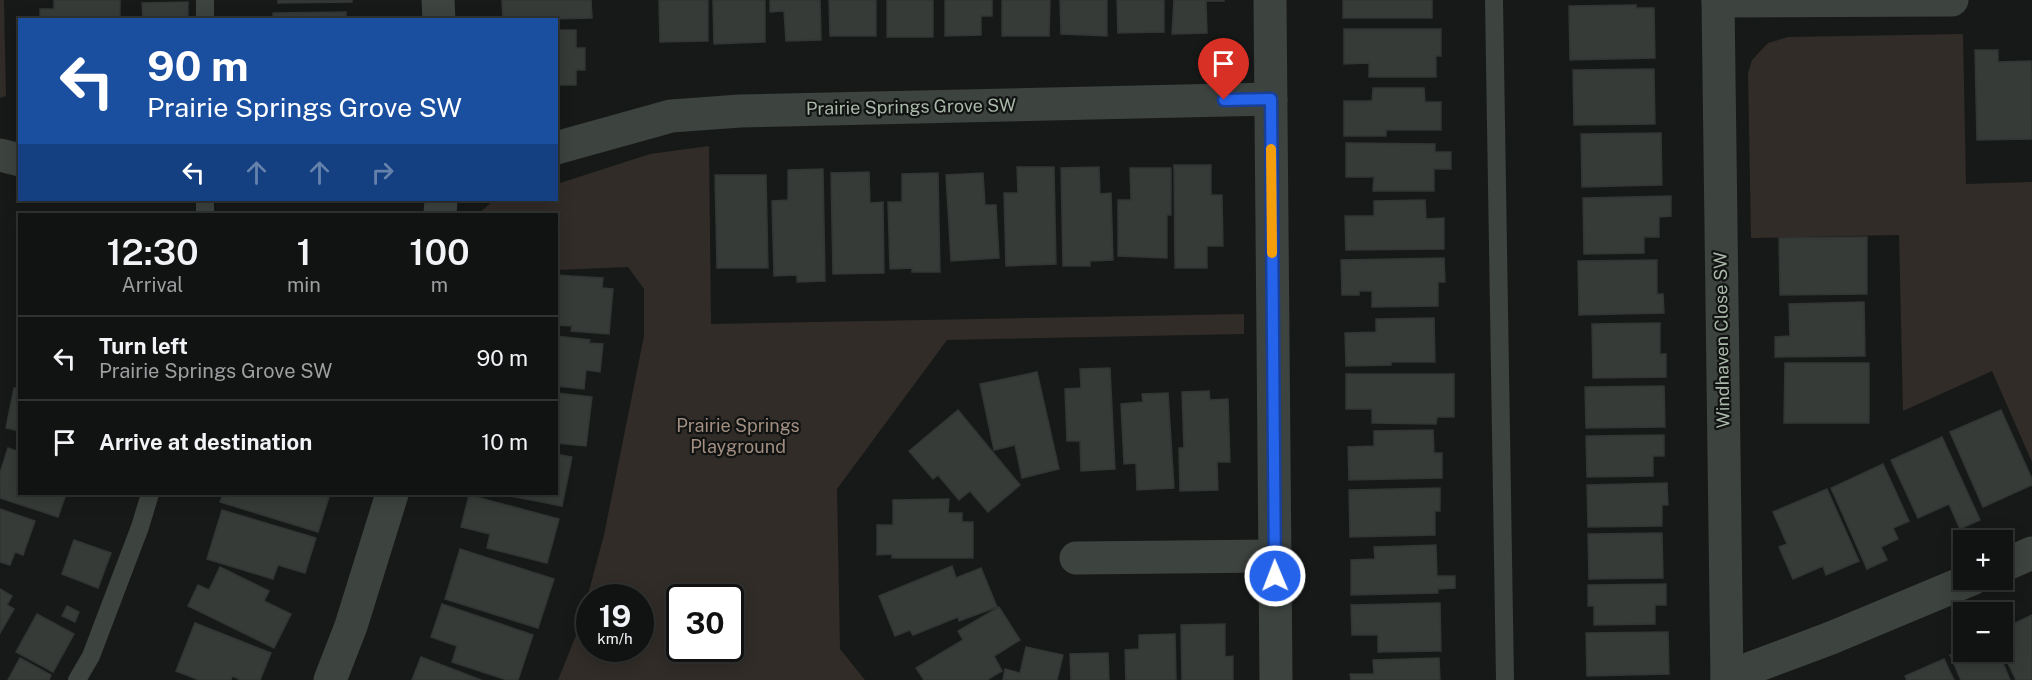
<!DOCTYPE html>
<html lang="en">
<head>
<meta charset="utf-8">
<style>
	:root { --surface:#111312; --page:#1e2020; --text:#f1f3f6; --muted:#9c9e9f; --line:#303232 }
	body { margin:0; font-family:"Public Sans",sans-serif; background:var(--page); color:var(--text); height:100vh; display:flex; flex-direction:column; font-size:22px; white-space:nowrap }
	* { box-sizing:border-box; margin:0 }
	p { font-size:20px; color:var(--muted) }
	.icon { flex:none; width:33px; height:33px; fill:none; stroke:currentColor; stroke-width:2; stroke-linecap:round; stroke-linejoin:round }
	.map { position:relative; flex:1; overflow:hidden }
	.details { position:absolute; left:18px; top:213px; width:540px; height:282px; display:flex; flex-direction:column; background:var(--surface); border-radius:0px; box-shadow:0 3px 15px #0003,0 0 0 2px var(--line) }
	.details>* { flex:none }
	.banner { position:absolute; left:18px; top:18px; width:540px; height:183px; border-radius:0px; box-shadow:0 3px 15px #0003,0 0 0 2px var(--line); background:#1a4fa0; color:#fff; overflow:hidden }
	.fabs { position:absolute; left:1953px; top:530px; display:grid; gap:12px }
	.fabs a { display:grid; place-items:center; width:60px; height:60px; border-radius:0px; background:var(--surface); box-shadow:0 3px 15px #0003,0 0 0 2px var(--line); font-size:30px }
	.speed { position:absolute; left:576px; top:584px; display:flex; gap:12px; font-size:30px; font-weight:700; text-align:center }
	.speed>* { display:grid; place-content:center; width:78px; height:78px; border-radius:50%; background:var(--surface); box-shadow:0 3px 15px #0003,0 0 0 2px var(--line); line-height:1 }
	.speed small { font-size:15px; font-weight:400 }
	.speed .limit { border:3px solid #111; border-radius:9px; background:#fff; color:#111 }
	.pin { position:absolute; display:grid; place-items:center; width:51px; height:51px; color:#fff; margin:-62px -26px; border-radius:50% 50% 50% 0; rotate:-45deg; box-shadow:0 0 6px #0007 }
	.pin .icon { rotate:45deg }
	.me { position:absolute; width:66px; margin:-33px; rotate:359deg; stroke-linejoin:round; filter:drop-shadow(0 0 4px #0008) }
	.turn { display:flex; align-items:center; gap:21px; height:126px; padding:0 30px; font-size:27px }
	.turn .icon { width:78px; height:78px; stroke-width:2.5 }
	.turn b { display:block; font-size:42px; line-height:51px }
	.lanes { display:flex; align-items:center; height:57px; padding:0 30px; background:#0003; justify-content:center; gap:30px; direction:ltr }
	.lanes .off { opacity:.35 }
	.eta { display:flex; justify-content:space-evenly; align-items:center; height:102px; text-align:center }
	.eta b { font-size:36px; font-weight:600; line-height:42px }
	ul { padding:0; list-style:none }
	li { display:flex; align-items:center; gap:18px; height:84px; padding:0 30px; border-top:2px solid var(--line) }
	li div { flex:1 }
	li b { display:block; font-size:22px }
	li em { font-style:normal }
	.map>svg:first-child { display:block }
</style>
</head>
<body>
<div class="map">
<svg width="2032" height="680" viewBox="0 0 2032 680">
	<rect width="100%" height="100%" fill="#171918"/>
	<g fill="#312c27" fill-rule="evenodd">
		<polygon points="0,0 4,0 6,96 0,98"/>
		<polygon points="1963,34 1966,184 2032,182 2032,462 1992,371 1903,411 1899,235 1751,238 1748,73 1752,60 1768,43 1788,37"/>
		<path d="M709 146 711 324 1244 314V334L947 340 837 489 840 649 865 680H558L579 628 604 535 644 336V289L628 267 557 270 556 214H478L494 200H556L557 184 650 154ZM590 597H640V648H590ZM680 597H730V648H680Z"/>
	</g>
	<g fill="#373b38" stroke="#313533" stroke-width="1.5">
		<polygon points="54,0 120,0 120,17 112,17 112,20 40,20 40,9 54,9"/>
		<polygon points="278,0 352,0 352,2 278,3"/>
		<polygon points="502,0 591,0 592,18 503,20"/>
		<polygon points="659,0 708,0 708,41 660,42"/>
		<polygon points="713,0 765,0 765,42 714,44"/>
		<polygon points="770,0 820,0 821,40 786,41 784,11 770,12"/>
		<polygon points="829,0 876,0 876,36 830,36"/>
		<rect x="887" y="0" width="46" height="37"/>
		<polygon points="945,0 992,0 992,16 981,16 981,35 945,36"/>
		<polygon points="1002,0 1050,0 1049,36 1002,36"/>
		<polygon points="1060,0 1107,0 1107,36 1061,34"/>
		<polygon points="1117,0 1164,0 1164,32 1118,33"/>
		<polygon points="1174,0 1224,0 1224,1 1206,1 1207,33 1172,34"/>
		<rect x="1343" y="0" width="89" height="18"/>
		<polygon points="188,2 188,20 143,20 142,3"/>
		<polygon points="1636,5 1636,8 1654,8 1655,58 1570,60 1569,6"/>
		<polygon points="346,12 346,20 273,20 273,13"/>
		<polygon points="1344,29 1441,29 1441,56 1436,56 1436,77 1369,77 1369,63 1344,64"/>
		<polygon points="556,30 576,30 576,48 585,48 585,70 576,70 576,85 556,85"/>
		<polygon points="1975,50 1998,50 1998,62 2031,61 2032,139 1977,140"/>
		<polygon points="1654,69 1655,124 1574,125 1573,70"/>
		<polygon points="1373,88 1424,88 1425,102 1441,102 1441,130 1386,130 1386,136 1344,136 1344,101 1372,101"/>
		<polygon points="1661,133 1662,185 1582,187 1581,134"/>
		<polygon points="1346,143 1435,144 1435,152 1451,152 1451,169 1434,169 1434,191 1373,191 1374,177 1346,177"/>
		<polygon points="1174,165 1211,165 1211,195 1222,195 1223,246 1207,246 1207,268 1175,268"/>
		<polygon points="1017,167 1054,167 1056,264 1006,266 1004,193 1018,193"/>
		<polygon points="1099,167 1100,194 1111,193 1113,260 1090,261 1090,266 1063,266 1061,168"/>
		<polygon points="1130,168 1171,168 1171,215 1167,215 1167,258 1118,256 1118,200 1131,200"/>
		<polygon points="823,169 825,281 797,282 797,275 774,276 772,201 788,200 788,170"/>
		<polygon points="869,172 870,203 883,202 884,273 833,274 831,173"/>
		<polygon points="938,173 940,272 912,272 912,268 890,269 888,202 902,202 902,174"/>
		<polygon points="983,173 985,205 996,205 999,258 951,261 946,175"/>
		<polygon points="715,175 766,175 768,268 717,268"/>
		<polygon points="1671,196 1671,216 1659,217 1659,237 1644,237 1644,253 1584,254 1583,198"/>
		<polygon points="1425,200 1426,219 1444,218 1444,249 1346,250 1345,216 1374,216 1374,201"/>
		<polygon points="1867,237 1867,294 1780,295 1779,238"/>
		<polygon points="1444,258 1445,282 1438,282 1438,306 1372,307 1372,291 1359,291 1359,295 1342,295 1341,260"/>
		<polygon points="1657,260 1657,294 1663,294 1664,313 1579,315 1578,261"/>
		<polygon points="556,275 603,278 602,288 613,289 609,334 571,331 572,326 556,325"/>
		<polygon points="1864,302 1865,356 1775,357 1775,337 1790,336 1789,304"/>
		<polygon points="1434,318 1435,362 1391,362 1391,365 1346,366 1345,333 1376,332 1376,319"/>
		<polygon points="1660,323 1660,354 1666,354 1666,377 1593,378 1592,324"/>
		<polygon points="556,336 590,340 589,343 603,344 600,372 586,370 584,389 556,386"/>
		<polygon points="1785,363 1869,363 1869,423 1784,423"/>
		<polygon points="1110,368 1115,469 1081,471 1080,441 1067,441 1065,389 1081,388 1080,369"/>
		<polygon points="1037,372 1059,469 1022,478 1015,445 994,450 980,384"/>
		<polygon points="1346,374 1454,374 1454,417 1437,417 1436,424 1372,423 1372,409 1346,409"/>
		<polygon points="1664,386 1665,427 1586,428 1585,387"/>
		<polygon points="14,388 20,389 20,431 6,428"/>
		<polygon points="1209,391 1210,400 1228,399 1230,462 1217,462 1218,490 1180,491 1179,448 1184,448 1182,392"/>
		<polygon points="556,393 592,397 586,446 556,443"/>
		<polygon points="1168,393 1174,488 1137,490 1136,463 1124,464 1121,404 1143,402 1142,394"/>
		<polygon points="958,410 1020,485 988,512 970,491 959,500 938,475 933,479 909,451"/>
		<polygon points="2001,410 2032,479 2032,485 1983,507 1950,432"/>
		<polygon points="1433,430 1434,453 1442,453 1442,478 1349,480 1348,447 1374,446 1374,431"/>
		<polygon points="1664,435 1664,456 1653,456 1653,476 1587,477 1586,436"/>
		<polygon points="1942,437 1980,520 1960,529 1949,504 1918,518 1891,460"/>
		<polygon points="8,448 20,452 20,494 66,494 58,517 0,498 0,473"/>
		<polygon points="556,454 572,457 562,506 501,494 556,494"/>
		<polygon points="1883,464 1909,521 1893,528 1898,539 1881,547 1887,560 1867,569 1831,488"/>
		<polygon points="1667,483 1668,505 1662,505 1662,526 1588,527 1587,485"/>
		<polygon points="1440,488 1440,511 1435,511 1435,535 1350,537 1349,490"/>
		<polygon points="1827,489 1859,561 1826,575 1823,566 1793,579 1779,547 1787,544 1773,512"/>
		<polygon points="223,494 316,494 329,497 318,532 220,502"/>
		<polygon points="469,495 559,519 547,563 487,548 490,534 461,527"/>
		<polygon points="949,499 948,513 962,513 962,522 973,522 973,558 892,558 892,554 877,555 877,525 893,525 893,500"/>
		<polygon points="0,509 35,521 23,555 15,552 10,565 0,562"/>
		<polygon points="222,510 316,538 305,573 278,565 273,579 207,559"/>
		<polygon points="1662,533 1663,578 1589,579 1588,534"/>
		<polygon points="74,540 111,553 98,588 62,574"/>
		<polygon points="1436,545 1437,576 1455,576 1455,588 1438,589 1438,593 1351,595 1351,560 1375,559 1374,547"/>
		<polygon points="460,549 554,579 538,628 445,599"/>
		<polygon points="952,566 956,578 981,568 997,607 959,621 958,617 913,635 910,630 895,636 879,596"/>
		<polygon points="220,567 269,591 264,601 291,614 274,648 188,606 198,585 209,590"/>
		<polygon points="1666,584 1666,605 1655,605 1655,624 1594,625 1594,606 1588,606 1588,585"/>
		<polygon points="0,589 12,596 7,605 14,609 0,633"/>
		<polygon points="1440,603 1441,651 1378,652 1378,635 1352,635 1351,605"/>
		<polygon points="442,604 533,635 518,680 507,680 452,662 457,646 431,637"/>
		<polygon points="67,606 79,612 75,622 62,616"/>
		<polygon points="999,607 1020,640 994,656 1002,671 987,680 924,680 916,668 963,640 958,631"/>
		<polygon points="37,614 74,634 53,672 16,652"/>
		<polygon points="2032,615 2032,680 2016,680 2002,651 2002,629"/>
		<polygon points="195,623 271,653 260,680 241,680 232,676 231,680 199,680 176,671"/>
		<polygon points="1225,624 1225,657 1233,656 1233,680 1182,680 1181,625"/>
		<polygon points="1668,632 1669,674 1587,676 1586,633"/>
		<polygon points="1175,634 1176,680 1126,680 1125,650 1139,649 1139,635"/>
		<polygon points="1026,647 1063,655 1057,680 1003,680 1005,669 1020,673"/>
		<polygon points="1964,649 1964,651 1998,651 2010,680 1961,680 1950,655"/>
		<polygon points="1108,653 1109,680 1071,680 1070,654"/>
		<polygon points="421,657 481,680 412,680"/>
		<polygon points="20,658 51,675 49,680 8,680"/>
		<polygon points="1439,658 1440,680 1351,680 1350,674 1374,674 1373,660"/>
		<polygon points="1944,659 1954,680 1907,680 1905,676"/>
	</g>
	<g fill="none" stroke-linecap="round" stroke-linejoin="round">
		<g stroke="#3d433e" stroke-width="18">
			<polyline points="205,0 205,20"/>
			<polyline points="1494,0 1505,680"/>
			<polyline points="205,214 205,200"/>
			<polyline points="77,680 91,656 140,527 150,494"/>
		</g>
		<g stroke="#3d433e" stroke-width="33">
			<polyline points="438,0 439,20"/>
			<polyline points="1270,0 1276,680"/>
			<polyline points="1718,0 1727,680"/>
			<polyline points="1718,1 1952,0"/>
			<polyline points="556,148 671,116 740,111 1271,99"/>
			<polyline points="0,155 20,160"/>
			<polyline points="440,214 441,200"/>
			<polyline points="1076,558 1275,556"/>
			<polyline points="2002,566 2032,553"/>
			<polyline points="1727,677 1831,638 1972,579"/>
			<polyline points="330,680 351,626 392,494"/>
		</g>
	</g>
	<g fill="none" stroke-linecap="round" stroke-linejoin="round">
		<defs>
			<polyline id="route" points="1224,100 1271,99 1275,576"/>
		</defs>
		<use href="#route" stroke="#184099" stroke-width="15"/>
		<use href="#route" stroke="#2563eb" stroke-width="10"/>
		<polyline stroke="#f59e0b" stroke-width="10" points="1271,149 1272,253"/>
	</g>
	<g text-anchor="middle" stroke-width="4.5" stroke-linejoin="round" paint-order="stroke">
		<g font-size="18" fill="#aab9aa" stroke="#121413">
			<text transform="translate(911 107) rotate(-1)" y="6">Prairie Springs Grove SW</text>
			<text transform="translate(1722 340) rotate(-91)" y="6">Windhaven Close SW</text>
		</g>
		<g font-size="18" fill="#a38f81" stroke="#121413">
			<text x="738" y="432">Prairie Springs<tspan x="738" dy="21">Playground</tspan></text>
		</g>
	</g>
</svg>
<div class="fabs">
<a>+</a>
<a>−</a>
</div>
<div class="speed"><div>19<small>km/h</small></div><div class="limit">30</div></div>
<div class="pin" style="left:1224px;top:100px;background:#d93025"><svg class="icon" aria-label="arrive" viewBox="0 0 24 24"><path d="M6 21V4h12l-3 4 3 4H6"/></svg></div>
<svg class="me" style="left:1275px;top:576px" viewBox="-20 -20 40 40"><circle r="17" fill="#2563eb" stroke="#fff" stroke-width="3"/><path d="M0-11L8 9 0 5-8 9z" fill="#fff"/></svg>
<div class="banner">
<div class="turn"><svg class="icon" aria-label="left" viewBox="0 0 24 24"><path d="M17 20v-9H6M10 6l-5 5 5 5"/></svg><div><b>90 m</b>Prairie Springs Grove SW</div></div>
<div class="lanes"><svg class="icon" aria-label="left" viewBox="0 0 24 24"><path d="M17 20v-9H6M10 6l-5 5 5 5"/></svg><svg class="icon off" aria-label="ahead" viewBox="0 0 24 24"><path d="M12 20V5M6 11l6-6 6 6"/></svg><svg class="icon off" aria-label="ahead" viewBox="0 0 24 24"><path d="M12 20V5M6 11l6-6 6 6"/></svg><svg class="icon off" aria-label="right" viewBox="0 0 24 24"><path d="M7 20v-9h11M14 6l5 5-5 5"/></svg></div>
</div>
<section class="details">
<div class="eta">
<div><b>12:30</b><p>Arrival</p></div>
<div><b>1</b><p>min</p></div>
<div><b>100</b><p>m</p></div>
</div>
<ul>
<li><svg class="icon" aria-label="left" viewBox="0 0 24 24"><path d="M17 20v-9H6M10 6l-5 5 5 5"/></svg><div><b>Turn left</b><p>Prairie Springs Grove SW</p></div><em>90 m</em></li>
<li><svg class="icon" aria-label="arrive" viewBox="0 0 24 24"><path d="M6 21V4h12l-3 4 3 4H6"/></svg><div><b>Arrive at destination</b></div><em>10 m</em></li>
</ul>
</section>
</div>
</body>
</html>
